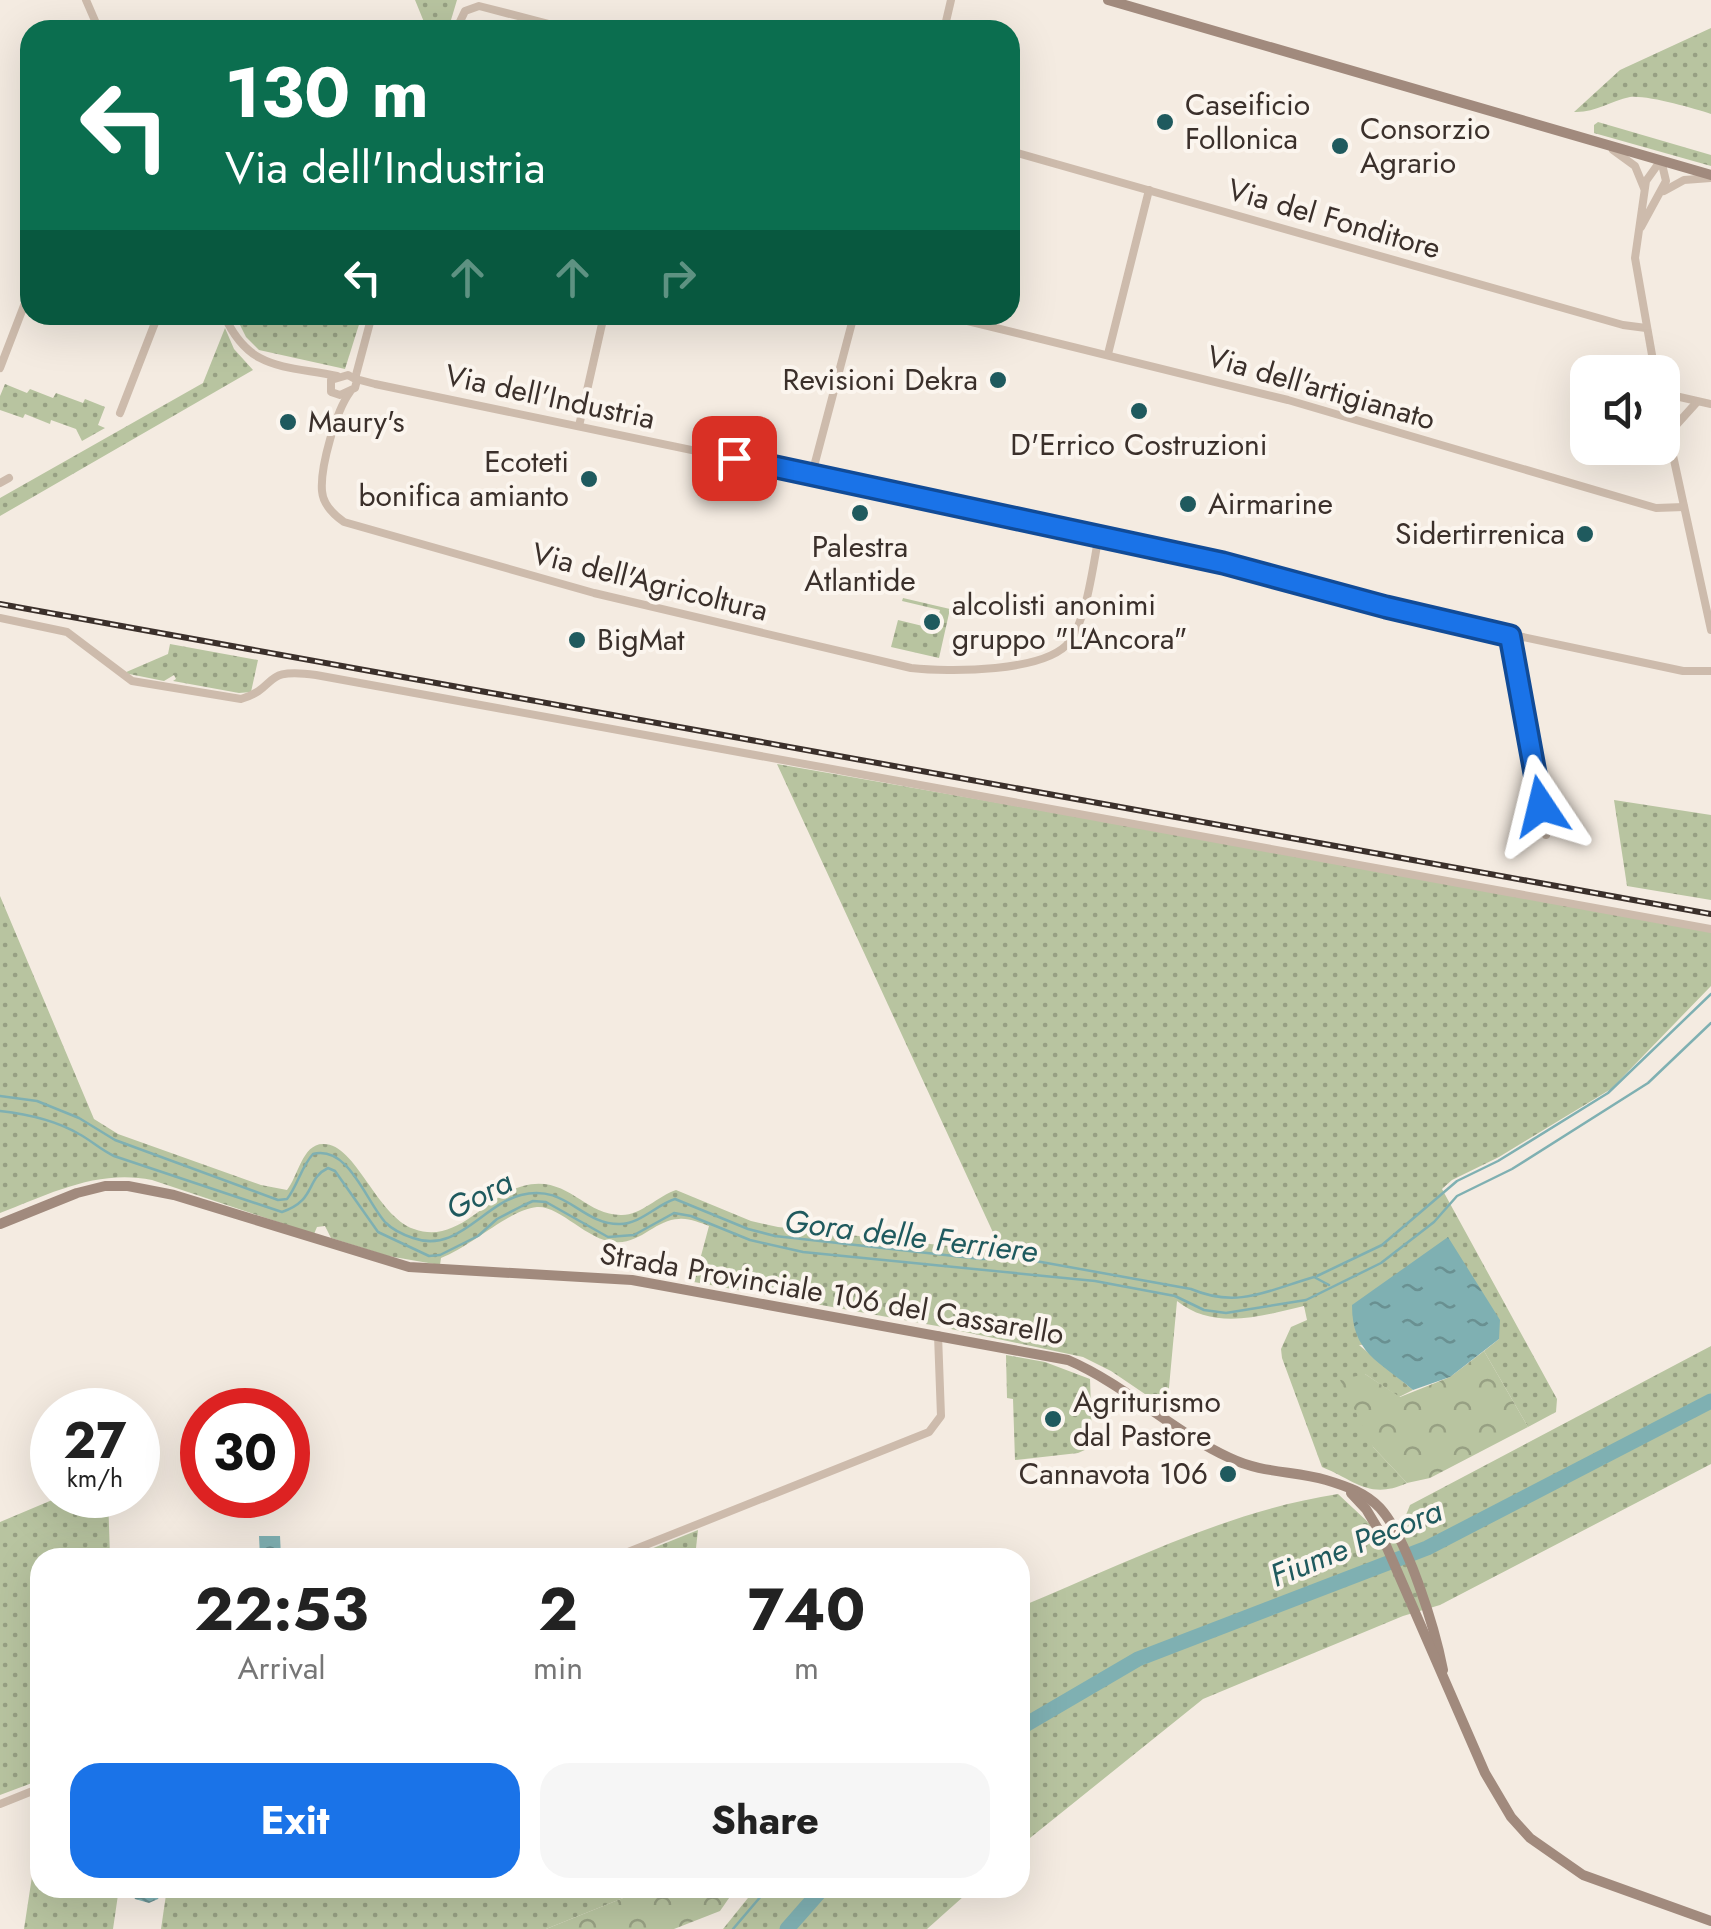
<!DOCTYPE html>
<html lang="en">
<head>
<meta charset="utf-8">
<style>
	:root { --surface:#fff; --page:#f6f6f6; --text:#222; --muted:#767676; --accent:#1a73e8 }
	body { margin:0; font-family:Jost,sans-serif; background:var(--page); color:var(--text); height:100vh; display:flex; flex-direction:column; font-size:38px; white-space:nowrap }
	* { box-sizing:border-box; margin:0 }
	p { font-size:32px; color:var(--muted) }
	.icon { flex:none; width:55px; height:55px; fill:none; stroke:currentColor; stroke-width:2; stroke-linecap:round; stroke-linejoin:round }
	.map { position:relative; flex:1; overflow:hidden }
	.panel { position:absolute; left:30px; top:1548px; width:1000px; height:350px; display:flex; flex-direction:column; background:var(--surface); border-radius:30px; box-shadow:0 10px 40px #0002 }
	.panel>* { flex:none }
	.guide { position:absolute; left:20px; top:20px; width:1000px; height:305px; border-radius:30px; box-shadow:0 10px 40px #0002; background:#0b6e4f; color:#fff; overflow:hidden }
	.controls { position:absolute; left:1570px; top:355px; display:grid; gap:20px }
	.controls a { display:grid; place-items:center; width:110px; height:110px; border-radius:20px; background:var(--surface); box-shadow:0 10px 40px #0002; font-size:50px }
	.speed { position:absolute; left:30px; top:1388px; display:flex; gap:20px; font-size:50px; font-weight:700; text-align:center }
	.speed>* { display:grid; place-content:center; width:130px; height:130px; border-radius:50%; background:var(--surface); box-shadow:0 10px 40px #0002; line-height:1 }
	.speed small { font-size:25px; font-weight:400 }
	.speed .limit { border:15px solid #d22; background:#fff; color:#111 }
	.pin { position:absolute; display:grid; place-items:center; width:85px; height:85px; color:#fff; margin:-42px; border-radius:20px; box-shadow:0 5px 15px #0006 }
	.me { position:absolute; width:110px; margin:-55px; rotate:350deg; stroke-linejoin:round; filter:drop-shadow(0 0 8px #0008) }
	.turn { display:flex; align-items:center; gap:35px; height:210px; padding:0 40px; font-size:45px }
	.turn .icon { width:130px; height:130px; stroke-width:2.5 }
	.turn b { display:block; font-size:70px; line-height:85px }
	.lanes { display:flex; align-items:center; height:95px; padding:0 40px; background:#0003; justify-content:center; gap:50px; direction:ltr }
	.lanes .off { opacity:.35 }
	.eta { display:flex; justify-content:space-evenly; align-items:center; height:170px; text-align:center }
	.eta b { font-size:60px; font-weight:700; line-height:70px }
	.cta { display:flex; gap:20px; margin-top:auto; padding:20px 40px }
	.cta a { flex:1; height:115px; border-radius:30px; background:var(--accent); color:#fff; font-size:40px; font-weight:700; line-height:115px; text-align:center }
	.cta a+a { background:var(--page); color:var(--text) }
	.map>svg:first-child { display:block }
</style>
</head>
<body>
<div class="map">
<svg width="1711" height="1929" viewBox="0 0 1711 1929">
	<defs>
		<pattern id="grass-dots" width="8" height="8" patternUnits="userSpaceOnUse" patternTransform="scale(2.5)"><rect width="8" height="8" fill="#b8c4a0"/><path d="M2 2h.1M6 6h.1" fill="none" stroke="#97a083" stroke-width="1.8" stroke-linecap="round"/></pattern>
		<pattern id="forest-crowns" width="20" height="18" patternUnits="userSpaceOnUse" patternTransform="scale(2.5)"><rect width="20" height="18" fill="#b8c4a0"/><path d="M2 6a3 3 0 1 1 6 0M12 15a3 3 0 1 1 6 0" fill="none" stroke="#97a083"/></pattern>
		<pattern id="water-ripples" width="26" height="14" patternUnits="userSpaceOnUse" patternTransform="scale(2.5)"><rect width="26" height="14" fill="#7fb0b2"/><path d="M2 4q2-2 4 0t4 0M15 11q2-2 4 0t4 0" fill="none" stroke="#699091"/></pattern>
	</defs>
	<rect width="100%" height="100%" fill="#f4ebe1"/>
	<g fill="url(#grass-dots)">
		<polygon points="415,0 457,0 448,30 408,30 424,22"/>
		<path d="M1711 28V114C1693 108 1647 95 1630 97 1610 101 1595 113 1574 112L1620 70Z"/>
		<polygon points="1598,122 1711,155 1711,166 1594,133 1594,125"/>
		<polygon points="235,315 362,315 345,369 259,350 246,337"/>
		<polygon points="225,328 234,349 253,370 0,516 0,498 203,383"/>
		<polygon points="5,384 27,393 30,389 53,398 56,393 83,403 85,399 105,407 98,425 105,428 82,441 76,429 51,420 50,424 25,414 23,418 0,410 0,396"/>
		<polygon points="903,598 950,609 939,658 891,647 898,620 935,629 940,610 902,601"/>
		<polygon points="170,644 258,660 251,692 239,693 173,681 176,679 174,675 164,681 124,673 168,654"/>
		<path d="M777 764 1711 928V986L1611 1089 1499 1157 1452 1180 1442 1189 1557 1399 1556 1412 1528 1427 1484 1351 1499 1339 1359 1345 1413 1390 1399 1397 1365 1374 1373 1447 1407 1483C1370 1500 1356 1481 1322 1467L1282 1358 1281 1349 1291 1327 1307 1320 1304 1306C1262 1316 1214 1331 1177 1301L1167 1409 1111 1371 1083 1357 937 1326 694 1282 709 1226C700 1223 689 1218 679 1219 656 1219 640 1245 614 1242 587 1240 559 1205 537 1207 510 1209 471 1247 441 1258L440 1265 388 1256 331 1238 325 1226 317 1227 314 1234 152 1180C97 1169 50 1194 0 1213V896L94 1119 118 1134 261 1185 287 1190C298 1177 302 1144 323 1144 356 1143 376 1216 414 1229 458 1245 485 1196 523 1186 568 1174 584 1216 622 1215 641 1215 658 1196 676 1190L751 1221 778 1227 1002 1252Z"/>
		<polygon points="1614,800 1711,815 1711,900 1627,886"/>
		<path d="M1711 1346V1464L1440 1605 1403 1616 1203 1699 1020 1846V1607C1124 1564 1227 1511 1338 1494L1369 1523 1376 1539 1406 1515 1410 1505Z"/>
		<polygon points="1006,1355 1045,1362 1090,1379 1092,1439 1087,1449 1078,1453 1015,1460 1013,1399 1007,1398"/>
		<polygon points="64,1495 108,1495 110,1557 40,1558 40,1780 0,1795 0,1522"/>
		<polygon points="698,1530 695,1557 631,1557"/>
		<polygon points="40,1824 40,1888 119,1888 113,1929 24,1929"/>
		<polygon points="167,1888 648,1888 546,1929 161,1929"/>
		<polygon points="756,1888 973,1888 927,1929 723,1929"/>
	</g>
	<g fill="url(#forest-crowns)">
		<polygon points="1484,1351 1528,1427 1430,1478 1407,1483 1373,1447 1340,1380 1365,1374 1400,1397 1450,1377"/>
		<polygon points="648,1888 736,1888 720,1911 674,1929 546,1929"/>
	</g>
	<g fill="url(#water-ripples)">
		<path d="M1448 1237 1500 1320 1499 1339 1450 1377 1413 1390C1379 1361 1352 1353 1352 1305Z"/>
		<polygon points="259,1536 280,1536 281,1557 260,1557"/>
		<polygon points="129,1888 164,1888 158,1899 149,1903 135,1899"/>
	</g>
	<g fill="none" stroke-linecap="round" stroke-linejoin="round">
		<g stroke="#7fb0b2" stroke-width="2.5">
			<path d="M0 1096 37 1101 79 1118 115 1140 278 1200 287 1199C298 1185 301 1167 313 1154 349 1145 366 1202 386 1223 393 1230 404 1235 413 1238 457 1254 482 1205 521 1195 566 1183 581 1225 620 1224 640 1224 656 1205 675 1199L748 1229 775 1236 981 1259 1019 1258 1191 1289C1238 1309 1269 1290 1314 1277L1329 1285"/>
			<path d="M0 1111C27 1114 55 1120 79 1134 92 1141 101 1150 114 1156L282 1212C317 1200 305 1179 328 1168L335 1171 378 1232 429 1256 440 1255 478 1236 497 1219 522 1206 533 1201 546 1202 608 1237 634 1235 674 1213 691 1216 750 1240 803 1252 1095 1281 1175 1296 1204 1310 1226 1313 1306 1300 1381 1263 1434 1222 1457 1196 1512 1169 1648 1083 1711 1023"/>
			<polyline points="1317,1276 1382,1245 1457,1181 1498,1161 1608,1093 1711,994"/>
			<polyline points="733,1929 768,1888"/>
		</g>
		<g stroke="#7fb0b2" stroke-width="15">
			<polyline points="1020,1728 1138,1659 1427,1548 1711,1401"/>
			<polyline points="787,1929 823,1888"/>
		</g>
		<g stroke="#cdbbac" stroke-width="8">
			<polyline points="86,0 99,30"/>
			<polyline points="456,30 465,11 479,6 572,30"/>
			<polyline points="944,30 951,0"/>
			<polyline points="1613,150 1635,166 1644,188"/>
			<polyline points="1010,151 1623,325 1646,328"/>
			<polyline points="1664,191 1684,180 1711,178"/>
			<polyline points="1641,227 1666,181 1661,160 1646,181 1635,258 1655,372"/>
			<path d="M224 315C249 371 283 365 337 376"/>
			<polyline points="372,315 356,375 356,379 375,384 1099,535 1243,568 1410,613 1683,671 1711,671"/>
			<polyline points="943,315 1288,400 1656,508 1684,507"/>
			<polyline points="1108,354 1149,190"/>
			<polyline points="0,368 30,290"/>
			<polygon points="348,375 357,380 355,388 340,395 331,392 331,380"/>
			<path d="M350 392C336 411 320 467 322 491 323 504 334 515 344 522L594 593 911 668C947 672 1047 673 1070 641 1087 618 1093 565 1099 535"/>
			<polyline points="1662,393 1711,404"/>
			<polyline points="1662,405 1711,630"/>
			<polyline points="120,413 158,315"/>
			<polyline points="579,426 604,315"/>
			<polyline points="1669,433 1697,402"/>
			<polyline points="812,474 854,315"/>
			<polyline points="0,483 9,478"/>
			<path d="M0 618 67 632 132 681 241 699C280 687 260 667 316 675L1711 929"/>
			<polyline points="1510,636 1546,835"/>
			<polyline points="613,1558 929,1432 941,1416 938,1335"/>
			<polyline points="0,1804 40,1788"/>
		</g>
		<g stroke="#a18a7d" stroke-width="10">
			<polyline points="1108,0 1711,175"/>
			<path d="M0 1224 77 1193 105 1186H128L174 1195 409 1267 632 1280 1068 1360C1126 1385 1173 1432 1230 1458 1261 1473 1294 1471 1326 1480 1346 1486 1366 1493 1380 1508 1408 1539 1435 1629 1443 1670"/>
			<polyline points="1351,1493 1366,1509 1381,1534 1485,1773 1511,1817 1530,1838 1583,1875 1711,1921"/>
		</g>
		<defs>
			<polyline id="rail" points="0,604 1711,914"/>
		</defs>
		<use href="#rail" stroke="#3b302b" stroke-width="6"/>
		<use href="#rail" stroke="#fbf5ee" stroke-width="2.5" stroke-dasharray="8" stroke-linecap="butt"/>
	</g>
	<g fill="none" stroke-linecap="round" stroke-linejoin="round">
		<defs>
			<polyline id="route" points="734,458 1223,563 1386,607 1510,636 1541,806"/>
		</defs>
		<use href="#route" stroke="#114b97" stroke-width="25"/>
		<use href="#route" stroke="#1a73e8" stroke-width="18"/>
	</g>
	<g fill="#1f5a5e" stroke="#fbf5ee" stroke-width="4">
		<circle cx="1165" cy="122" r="10"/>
		<circle cx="1340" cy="146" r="10"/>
		<circle cx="998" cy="380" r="10"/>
		<circle cx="1139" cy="411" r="10"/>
		<circle cx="288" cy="422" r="10"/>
		<circle cx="589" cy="479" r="10"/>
		<circle cx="1188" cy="504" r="10"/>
		<circle cx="860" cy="513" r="10"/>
		<circle cx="1585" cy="534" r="10"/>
		<circle cx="932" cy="622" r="10"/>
		<circle cx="577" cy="640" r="10"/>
		<circle cx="1053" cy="1419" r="10"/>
		<circle cx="1228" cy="1474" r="10"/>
	</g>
	<g text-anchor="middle" stroke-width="8" stroke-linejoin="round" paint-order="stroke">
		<g font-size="30" fill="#3b302b" stroke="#fbf5ee" text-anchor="start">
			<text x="1185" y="115">Caseificio<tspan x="1185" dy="34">Follonica</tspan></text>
			<text x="1360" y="139">Consorzio<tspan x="1360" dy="34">Agrario</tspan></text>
			<text x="978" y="390" text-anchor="end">Revisioni Dekra</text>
			<text x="308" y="432">Maury's</text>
			<text x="1139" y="455" text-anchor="middle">D'Errico Costruzioni</text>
			<text x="569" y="472" text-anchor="end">Ecoteti<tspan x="569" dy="34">bonifica amianto</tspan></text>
			<text x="1208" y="514">Airmarine</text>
			<text x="1565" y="544" text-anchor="end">Sidertirrenica</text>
			<text x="860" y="557" text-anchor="middle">Palestra<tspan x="860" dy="34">Atlantide</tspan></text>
			<text x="952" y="615">alcolisti anonimi<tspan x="952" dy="34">gruppo "L'Ancora"</tspan></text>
			<text x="597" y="650">BigMat</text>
			<text x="1073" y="1412">Agriturismo<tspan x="1073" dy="34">dal Pastore</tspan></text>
			<text x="1208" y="1484" text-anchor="end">Cannavota 106</text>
		</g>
		<g font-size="30" fill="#3b302b" stroke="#fbf5ee">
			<text transform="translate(1334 219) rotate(16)" y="10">Via del Fonditore</text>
			<text transform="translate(1321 388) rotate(16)" y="10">Via dell'artigianato</text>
			<text transform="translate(550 397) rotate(12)" y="10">Via dell'Industria</text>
			<text transform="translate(650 582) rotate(14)" y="10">Via dell'Agricoltura</text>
			<text transform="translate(832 1294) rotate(10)" y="10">Strada Provinciale 106 del Cassarello</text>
		</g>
		<g font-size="32" font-style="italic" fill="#1f5a5e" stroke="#fbf5ee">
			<text transform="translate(479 1195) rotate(-27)" y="11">Gora</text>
			<text transform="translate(911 1236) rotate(7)" y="11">Gora delle Ferriere</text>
			<text transform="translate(1356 1543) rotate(-22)" y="11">Fiume Pecora</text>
		</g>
	</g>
</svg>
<div class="controls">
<a><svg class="icon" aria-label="sound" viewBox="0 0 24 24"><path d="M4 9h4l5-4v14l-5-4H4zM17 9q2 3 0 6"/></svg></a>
</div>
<div class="speed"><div>27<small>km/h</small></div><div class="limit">30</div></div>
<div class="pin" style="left:734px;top:458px;background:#d93025"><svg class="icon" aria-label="arrive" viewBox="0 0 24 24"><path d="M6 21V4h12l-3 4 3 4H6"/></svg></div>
<svg class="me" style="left:1541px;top:806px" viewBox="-20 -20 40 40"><path d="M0-17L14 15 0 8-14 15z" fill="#1a73e8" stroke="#fff" stroke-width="4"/></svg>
<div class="guide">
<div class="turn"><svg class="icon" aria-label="left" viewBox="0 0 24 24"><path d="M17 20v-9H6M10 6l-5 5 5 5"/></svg><div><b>130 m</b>Via dell'Industria</div></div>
<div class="lanes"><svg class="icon" aria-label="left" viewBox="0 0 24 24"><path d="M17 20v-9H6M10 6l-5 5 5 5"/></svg><svg class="icon off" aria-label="ahead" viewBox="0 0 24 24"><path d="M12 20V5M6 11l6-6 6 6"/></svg><svg class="icon off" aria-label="ahead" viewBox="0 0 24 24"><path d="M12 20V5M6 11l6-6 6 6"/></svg><svg class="icon off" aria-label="right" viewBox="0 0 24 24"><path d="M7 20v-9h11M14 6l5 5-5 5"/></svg></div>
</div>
<section class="panel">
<div class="eta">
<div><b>22:53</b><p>Arrival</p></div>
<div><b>2</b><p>min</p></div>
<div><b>740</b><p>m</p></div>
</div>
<div class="cta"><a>Exit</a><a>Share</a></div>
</section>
</div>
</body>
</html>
